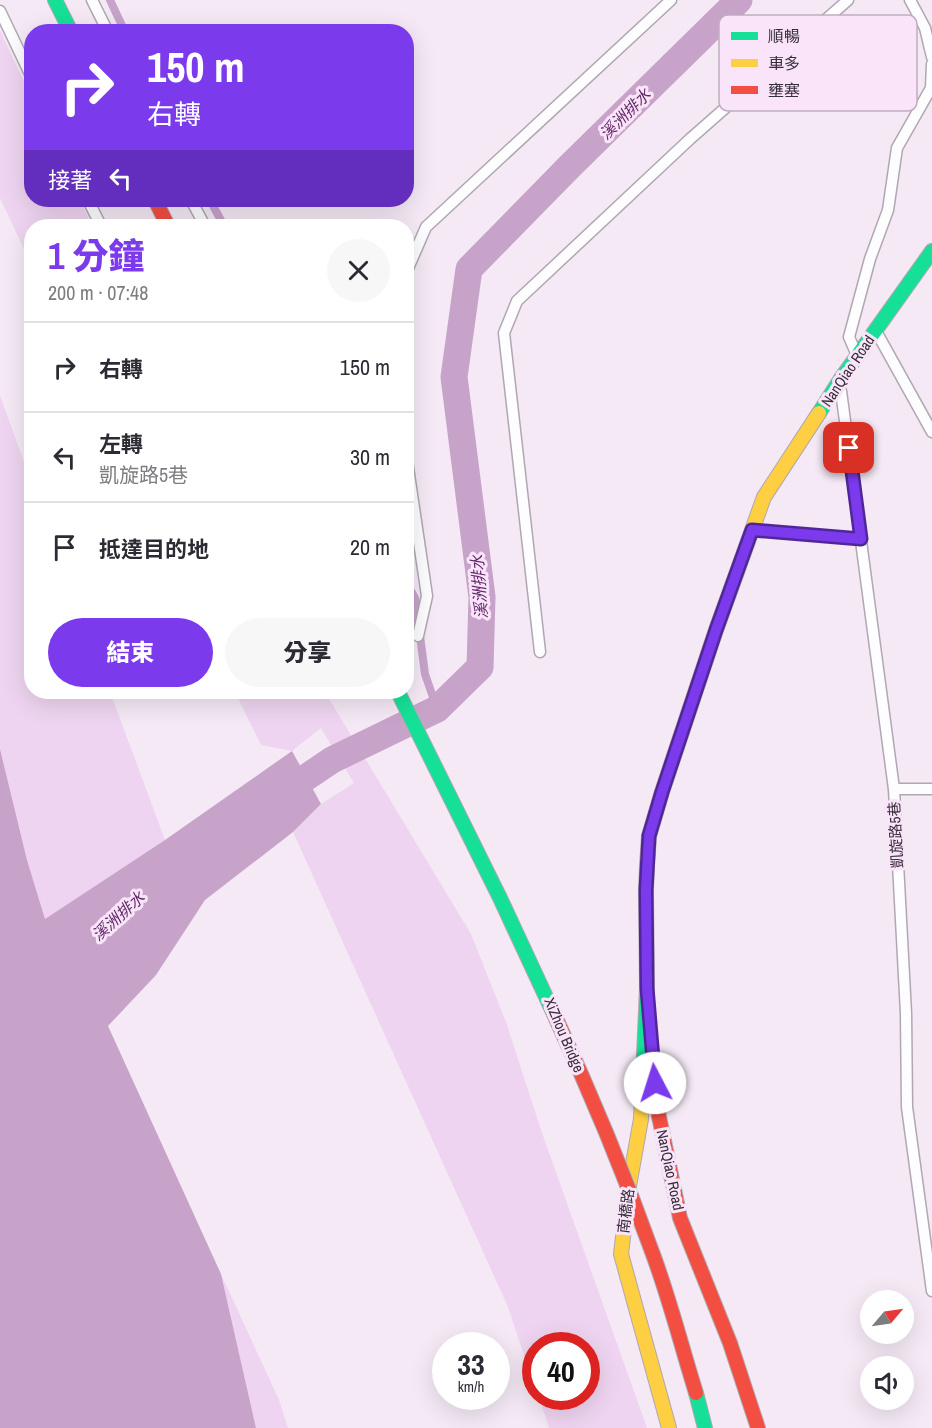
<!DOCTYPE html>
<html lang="zh-TW">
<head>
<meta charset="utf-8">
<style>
	:root { --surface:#fff; --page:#f7f7f7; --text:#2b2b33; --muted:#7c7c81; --line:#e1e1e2; --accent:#7c3aed }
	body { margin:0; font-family:"Archivo Narrow","Noto Sans TC",sans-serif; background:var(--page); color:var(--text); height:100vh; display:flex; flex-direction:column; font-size:22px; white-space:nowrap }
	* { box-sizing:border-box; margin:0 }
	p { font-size:20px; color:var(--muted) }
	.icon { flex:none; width:33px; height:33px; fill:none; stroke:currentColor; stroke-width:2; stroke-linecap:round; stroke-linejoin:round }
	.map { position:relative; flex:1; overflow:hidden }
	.panel { position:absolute; left:24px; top:219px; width:390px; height:480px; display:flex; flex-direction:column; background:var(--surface); border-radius:24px; box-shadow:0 6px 24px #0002 }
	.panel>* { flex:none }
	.guide { position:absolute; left:24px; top:24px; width:390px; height:183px; border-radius:24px; box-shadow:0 6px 24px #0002; background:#7c3aed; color:#fff; overflow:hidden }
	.needle { width:39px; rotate:61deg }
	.tools { position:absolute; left:860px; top:1290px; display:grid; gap:12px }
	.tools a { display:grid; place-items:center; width:54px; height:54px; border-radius:50%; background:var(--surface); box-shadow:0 6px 24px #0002; font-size:30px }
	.speed { position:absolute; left:432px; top:1332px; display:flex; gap:12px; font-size:30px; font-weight:700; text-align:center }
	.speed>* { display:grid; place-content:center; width:78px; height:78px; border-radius:50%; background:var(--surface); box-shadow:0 6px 24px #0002; line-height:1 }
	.speed small { font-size:15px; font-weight:400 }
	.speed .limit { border:9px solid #d22; background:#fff; color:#111 }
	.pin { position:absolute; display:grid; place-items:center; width:51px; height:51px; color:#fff; margin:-26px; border-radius:12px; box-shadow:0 3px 9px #0006 }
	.me { position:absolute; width:66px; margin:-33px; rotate:355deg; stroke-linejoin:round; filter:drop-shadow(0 0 4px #0008) }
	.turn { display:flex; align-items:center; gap:21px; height:126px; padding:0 24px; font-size:27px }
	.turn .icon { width:78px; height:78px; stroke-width:2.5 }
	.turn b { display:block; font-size:42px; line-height:51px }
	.then { display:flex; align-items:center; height:57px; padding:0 24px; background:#0003; gap:12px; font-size:22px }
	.round { display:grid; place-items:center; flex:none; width:63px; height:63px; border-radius:32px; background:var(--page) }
	.headline { display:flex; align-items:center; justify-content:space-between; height:102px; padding:0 24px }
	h1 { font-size:36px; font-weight:800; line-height:45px; color:var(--accent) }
	.cta { display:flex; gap:12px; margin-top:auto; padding:12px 24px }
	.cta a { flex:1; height:69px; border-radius:36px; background:var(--accent); color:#fff; font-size:24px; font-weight:800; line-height:69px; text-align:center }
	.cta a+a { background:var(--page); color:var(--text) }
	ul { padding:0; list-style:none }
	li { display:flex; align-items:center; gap:18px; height:90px; padding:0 24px; border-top:2px solid var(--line) }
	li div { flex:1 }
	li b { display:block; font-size:22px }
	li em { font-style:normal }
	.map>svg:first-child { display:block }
</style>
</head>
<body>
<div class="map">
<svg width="932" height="1428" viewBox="0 0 932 1428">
	<rect width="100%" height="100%" fill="#f4e9f5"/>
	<g fill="#eed4f0">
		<polygon points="0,30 31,97 32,200 80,200 92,226 32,226 31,264 0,198"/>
		<polygon points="0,396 31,481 32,692 110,692 165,840 45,919 27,860 0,749"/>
		<polygon points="235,692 325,692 471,934 506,1022 541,1130 647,1428 549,1428 539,1397 586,1396 586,1346 536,1346 535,1388 508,1307 293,832 321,804 354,783 321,728 292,751 261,745"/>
		<polygon points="221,1274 279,1400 288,1428 256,1428"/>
	</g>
	<polygon fill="#c7a3ca" points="0,749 27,860 45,919 165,840 292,751 321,804 293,832 205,900 156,975 108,1026 221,1274 256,1428 0,1428"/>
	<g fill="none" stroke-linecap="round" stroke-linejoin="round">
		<g stroke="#c7a3ca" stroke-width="8">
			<polyline points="110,0 125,32"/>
			<polyline points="210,200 224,226"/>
			<polyline points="406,582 415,598 425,674 437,709"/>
		</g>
		<polyline stroke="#c7a3ca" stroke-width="27" points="277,797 332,760 437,709 480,667 482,597 454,377 469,269 569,167 739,0"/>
		<defs>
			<g id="lane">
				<polyline points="92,0 108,32"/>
				<polyline points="910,0 925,28 932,57"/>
				<polyline points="0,11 32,78"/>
				<polyline points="88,200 101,226"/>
				<polyline points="191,200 205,226"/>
				<polyline points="406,273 426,227 671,0"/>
				<polyline points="877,333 932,432"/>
				<polyline points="856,353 849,337 870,259 888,210 897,148 931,88 932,64"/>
				<polyline points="841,391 894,789 906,1013 907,1107 932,1291"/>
				<polyline points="406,454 427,596 418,636"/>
				<polyline points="753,530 861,539"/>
				<polyline points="540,652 504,333 517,301 690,139 848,0"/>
				<polyline points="894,789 932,789"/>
			</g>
			<g id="fast">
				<polyline points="55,0 71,32"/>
				<polyline points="819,413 840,380 932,251"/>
				<polyline points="642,1100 647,988 646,890 647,866"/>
				<polyline points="696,1393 705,1428"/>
			</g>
			<g id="slow">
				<polyline points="647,866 649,836 662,792 716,630 764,497 819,413"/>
				<polyline points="642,1100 641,1119 629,1186 621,1254 669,1428"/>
			</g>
			<g id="jam">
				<polyline points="155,200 168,226"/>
				<polyline points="655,1084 657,1107 680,1218 730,1343 758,1428"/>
			</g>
		</defs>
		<use href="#lane" stroke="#b0a8b0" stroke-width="13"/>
		<use href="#fast" stroke="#b0a8b0" stroke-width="16"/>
		<use href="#slow" stroke="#b0a8b0" stroke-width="16"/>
		<use href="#jam" stroke="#b0a8b0" stroke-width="16"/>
		<use href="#lane" stroke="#fdfcfe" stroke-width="10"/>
		<use href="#fast" stroke="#16e098" stroke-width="14"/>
		<use href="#slow" stroke="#ffcf43" stroke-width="14"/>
		<use href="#jam" stroke="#f24e42" stroke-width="14"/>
		<defs>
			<polyline id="fast-bridge" points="398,692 500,898 553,1012"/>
			<path id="jam-bridge" d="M553 1012C589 1089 622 1168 651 1249 669 1296 681 1345 696 1393"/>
		</defs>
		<use href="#fast-bridge" stroke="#b0a8b0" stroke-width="16" stroke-linecap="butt"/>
		<use href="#jam-bridge" stroke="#b0a8b0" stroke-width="16" stroke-linecap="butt"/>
		<use href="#fast-bridge" stroke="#16e098" stroke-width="14"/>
		<use href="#jam-bridge" stroke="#f24e42" stroke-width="14"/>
	</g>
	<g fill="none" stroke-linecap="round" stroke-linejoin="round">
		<defs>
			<polyline id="route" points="655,1083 647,988 646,890 649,836 662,792 716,630 752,530 861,539 849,448"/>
		</defs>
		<use href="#route" stroke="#51269a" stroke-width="15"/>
		<use href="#route" stroke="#7c3aed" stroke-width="10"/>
	</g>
	<g text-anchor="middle" stroke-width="6" stroke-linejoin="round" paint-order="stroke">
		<g font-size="15" fill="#372f37" stroke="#f9e4fa">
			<text transform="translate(848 371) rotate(-56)" y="5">NanQiao Road</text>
			<text transform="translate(896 835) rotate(-93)" y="5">凱旋路5巷</text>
			<text transform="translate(564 1035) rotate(67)" y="5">XiZhou Bridge</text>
			<text transform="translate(670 1170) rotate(78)" y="5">NanQiao Road</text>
			<text transform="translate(626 1211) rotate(-83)" y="5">南橋路</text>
		</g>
		<g font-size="16" font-style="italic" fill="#612866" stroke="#f9e4fa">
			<text transform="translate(625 114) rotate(-45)" y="6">溪洲排水</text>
			<text transform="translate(479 587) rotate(-94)" y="6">溪洲排水</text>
			<text transform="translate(118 916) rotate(-42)" y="6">溪洲排水</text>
		</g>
	</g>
	<rect x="719" y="15" width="198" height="96" rx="9" fill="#f9e4fa" stroke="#bfaec0" stroke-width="1.5"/>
	<rect x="731" y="32" width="27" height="8" fill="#16e098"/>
	<rect x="731" y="59" width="27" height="8" fill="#ffcf43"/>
	<rect x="731" y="86" width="27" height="8" fill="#f24e42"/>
	<g font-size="16" fill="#372f37">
		<text x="768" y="42">順暢</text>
		<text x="768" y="69">車多</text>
		<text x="768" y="96">壅塞</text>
	</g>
</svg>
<div class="tools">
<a><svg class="needle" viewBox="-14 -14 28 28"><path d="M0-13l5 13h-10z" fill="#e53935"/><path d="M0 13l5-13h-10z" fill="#7c7c81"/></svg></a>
<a><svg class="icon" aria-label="sound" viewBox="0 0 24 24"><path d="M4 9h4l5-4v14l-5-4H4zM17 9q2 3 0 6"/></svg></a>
</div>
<div class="speed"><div>33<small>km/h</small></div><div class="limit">40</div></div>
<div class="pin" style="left:849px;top:448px;background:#d93025"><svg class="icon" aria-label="arrive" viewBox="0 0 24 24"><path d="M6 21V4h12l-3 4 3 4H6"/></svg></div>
<svg class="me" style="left:655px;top:1083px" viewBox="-20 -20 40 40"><circle r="19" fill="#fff"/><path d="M0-13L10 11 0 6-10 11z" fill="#7c3aed"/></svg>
<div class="guide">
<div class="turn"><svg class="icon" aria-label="right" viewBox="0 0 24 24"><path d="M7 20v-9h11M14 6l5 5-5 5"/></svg><div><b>150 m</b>右轉</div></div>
<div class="then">接著<svg class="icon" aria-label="left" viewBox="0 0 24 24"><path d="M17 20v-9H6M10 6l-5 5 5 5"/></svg></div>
</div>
<section class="panel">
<div class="headline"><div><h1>1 分鐘</h1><p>200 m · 07:48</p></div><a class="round"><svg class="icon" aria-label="close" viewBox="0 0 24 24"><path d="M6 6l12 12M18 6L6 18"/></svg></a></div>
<ul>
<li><svg class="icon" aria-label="right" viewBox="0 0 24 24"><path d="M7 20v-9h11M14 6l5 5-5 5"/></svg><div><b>右轉</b></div><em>150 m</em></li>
<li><svg class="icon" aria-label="left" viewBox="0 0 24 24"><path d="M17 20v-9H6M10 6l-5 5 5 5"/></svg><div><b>左轉</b><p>凱旋路5巷</p></div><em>30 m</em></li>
<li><svg class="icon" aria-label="arrive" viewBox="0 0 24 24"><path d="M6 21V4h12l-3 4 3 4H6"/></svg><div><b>抵達目的地</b></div><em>20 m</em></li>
</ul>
<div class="cta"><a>結束</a><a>分享</a></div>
</section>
</div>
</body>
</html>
